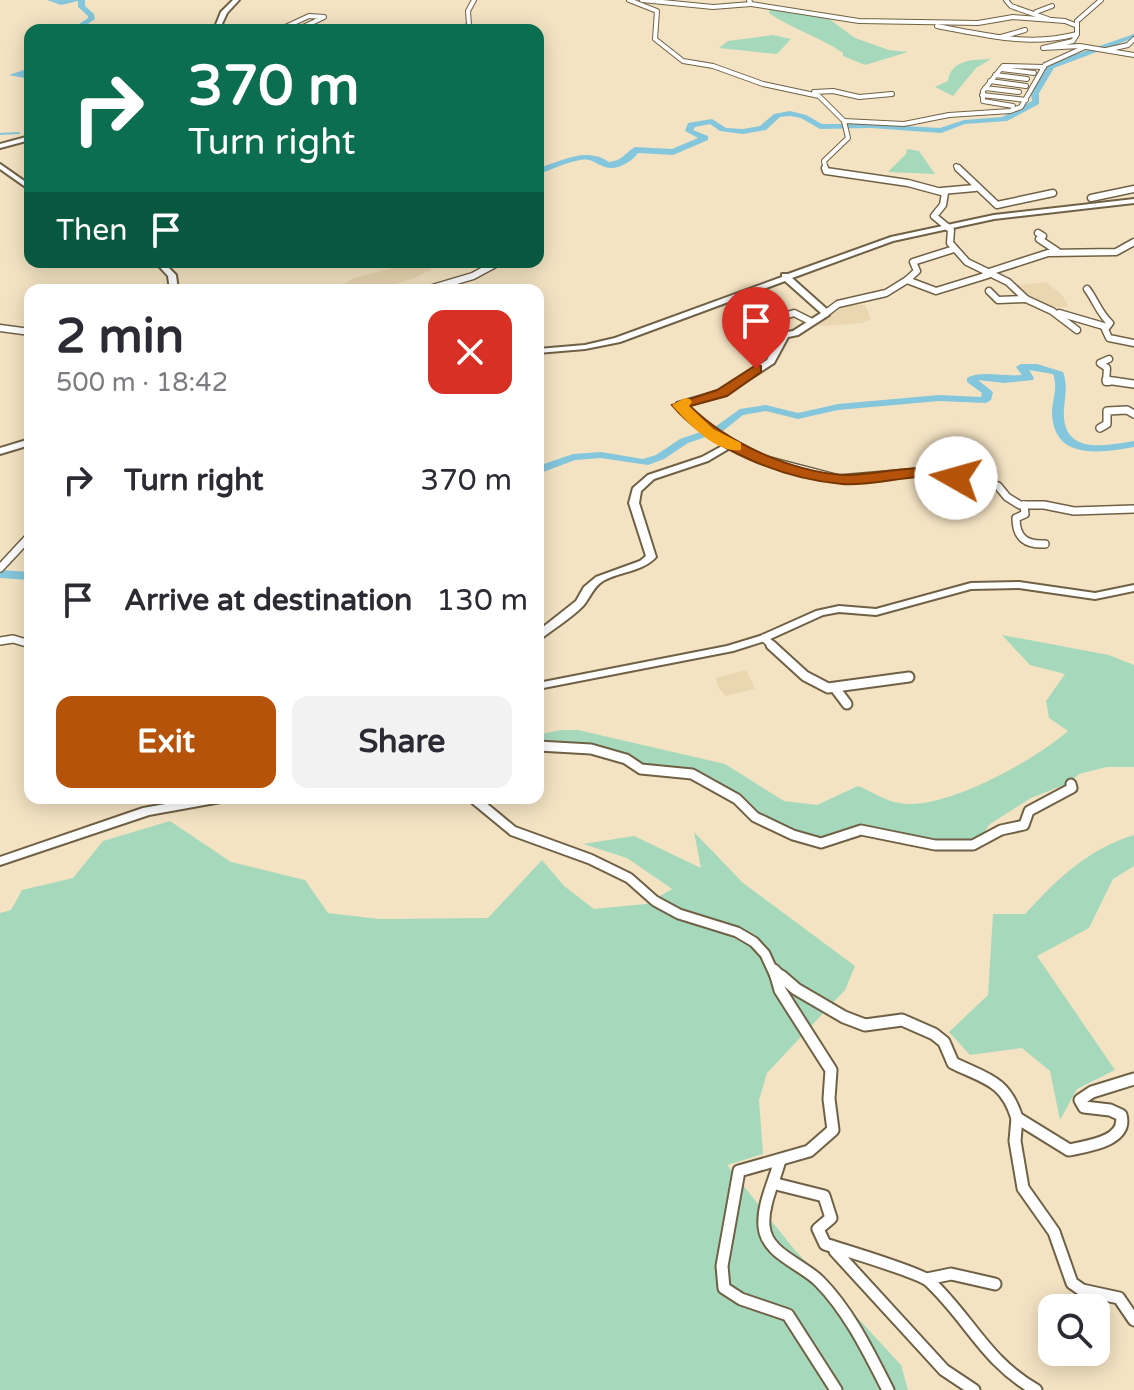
<!DOCTYPE html>
<html lang="en">
<head>
<meta charset="utf-8">
<style>
	:root { --surface:#fff; --page:#f2f2f3; --text:#2b2b33; --muted:#7c7c81; --accent:#b45309 }
	body { margin:0; font-family:"Varela Round",sans-serif; background:var(--page); color:var(--text); height:100vh; display:flex; flex-direction:column; font-size:30px; white-space:nowrap }
	* { box-sizing:border-box; margin:0 }
	p { font-size:26px; color:var(--muted) }
	.icon { flex:none; width:44px; height:44px; fill:none; stroke:currentColor; stroke-width:2; stroke-linecap:round; stroke-linejoin:round }
	.map { position:relative; flex:1; overflow:hidden }
	.drawer { position:absolute; left:24px; top:284px; width:520px; height:520px; display:flex; flex-direction:column; background:var(--surface); border-radius:16px; box-shadow:0 4px 20px #0003 }
	.drawer>* { flex:none }
	.banner { position:absolute; left:24px; top:24px; width:520px; height:244px; border-radius:16px; box-shadow:0 4px 20px #0003; background:#0b6e4f; color:#fff; overflow:hidden }
	.controls { position:absolute; left:1038px; top:1294px; display:grid; gap:16px }
	.controls a { display:grid; place-items:center; width:72px; height:72px; border-radius:16px; background:var(--surface); box-shadow:0 4px 20px #0003; font-size:40px }
	.pin { position:absolute; display:grid; place-items:center; width:68px; height:68px; color:#fff; margin:-82px -34px; border-radius:50% 50% 50% 0; rotate:-45deg; box-shadow:0 0 8px #0007 }
	.pin .icon { rotate:45deg }
	.me { position:absolute; width:88px; margin:-44px; rotate:277deg; stroke-linejoin:round; filter:drop-shadow(0 0 6px #0008) }
	.turn { display:flex; align-items:center; gap:28px; height:168px; padding:0 32px; font-size:36px }
	.turn .icon { width:104px; height:104px; stroke-width:2.5 }
	.turn b { display:block; font-size:56px; line-height:68px }
	.then { display:flex; align-items:center; height:76px; padding:0 32px; background:#0003; gap:16px; font-size:30px }
	.round { display:grid; place-items:center; flex:none; width:84px; height:84px; border-radius:16px; background:var(--page) }
	.overview { display:flex; align-items:center; justify-content:space-between; height:136px; padding:0 32px }
	h1 { font-size:48px; font-weight:700; line-height:60px }
	.primary-button { display:flex; gap:16px; margin-top:auto; padding:16px 32px }
	.primary-button a { flex:1; height:92px; border-radius:16px; background:var(--accent); color:#fff; font-size:32px; font-weight:700; line-height:92px; text-align:center }
	.primary-button a+a { background:var(--page); color:var(--text) }
	ul { padding:0; list-style:none }
	li { display:flex; align-items:center; gap:24px; height:120px; padding:0 32px }
	li div { flex:1 }
	li b { display:block; font-size:30px }
	li em { font-style:normal }
	.map>svg:first-child { display:block }
</style>
</head>
<body>
<div class="map">
<svg width="1134" height="1390" viewBox="0 0 1134 1390">
	<rect width="100%" height="100%" fill="#f4e3c3"/>
	<g fill="#ead6b0">
		<polygon points="416,262 432,269 417,277 378,290 344,290 343,285 354,278"/>
		<polygon points="1046,282 1062,295 1069,307 1051,307 1031,299 1017,285"/>
		<polygon points="850,304 865,305 871,319 862,323 824,326 811,324"/>
		<polygon points="746,670 755,689 726,696 719,689 716,678"/>
	</g>
	<g fill="#a6d9bc">
		<path d="M769 9 825 16 855 38 889 50 908 52 865 65 843 56V53C820 37 792 29 769 13Z"/>
		<polygon points="773,35 791,39 777,54 719,48 728,41"/>
		<path d="M991 59 976 68 953 96 935 87 948 81C951 59 973 60 991 59Z"/>
		<polygon points="907,149 919,151 935,174 888,172 906,154"/>
		<path d="M1002 635 1109 655 1134 665V767H1107L1079 774 1069 783 1031 798 990 824 980 838 968 841 931 843 868 829 814 840 762 818 726 786 693 771 643 766 627 757 538 743V735L560 730H578L725 764 784 801 817 805 858 786C871 791 885 801 899 803 943 812 1035 760 1068 731L1049 718 1046 701 1065 674 1030 665Z"/>
		<polygon points="170,821 231,862 305,880 328,913 379,919 488,918 542,860 564,886 594,909 646,904 672,889 627,858 583,844 634,836 701,868 694,832 743,883 855,966 845,990 767,1073 759,1100 763,1154 727,1165 794,1249 901,1365 908,1390 0,1390 0,913 11,910 22,890 73,878 103,841"/>
		<path d="M1134 835V866L1113 879 1089 928 1037 956 1115 1070 1077 1089 1060 1120 1050 1071 1022 1048 970 1055 949 1032 988 995 993 914H1025C1057 879 1088 849 1134 835Z"/>
	</g>
	<g fill="none" stroke-linecap="round" stroke-linejoin="round">
		<polyline stroke="#84c6dc" stroke-width="2" points="0,134 19,133"/>
		<g fill="#84c6dc" fill-rule="evenodd">
			<polygon points="47,0 85,0 85,6 94,14 95,19 79,30 70,30 88,18 88,16 78,7 78,1 61,5"/>
			<path d="M1134 34V38L1054 68 1039 93V104L1007 121 965 124 941 133 871 128 820 129 801 118 790 116 780 117 766 130 743 134 720 131 710 124 695 127 693 130 708 136V140L673 155 638 153C632 162 616 171 605 167 595 164 592 158 581 160 566 162 552 170 538 174V168C562 161 586 146 609 162 622 161 626 152 635 147L672 149 698 138 685 131 688 123 712 119 726 128 743 129 760 126 774 114 790 111 806 115 822 124H871L940 128 964 120 1002 117 1032 101 1031 93 1048 64Z"/>
			<polygon points="30,68 30,72 24,74 30,75 30,79 9,75"/>
			<path d="M1021 364H1037L1063 372C1068 386 1065 395 1064 409 1061 455 1104 446 1134 441V447C1101 453 1052 461 1052 411 1053 397 1058 388 1053 374L1029 370 1034 378 1033 380 1004 383 978 380 993 392 991 400 986 403 939 401 838 410 798 419 766 411 743 415 723 431 688 443 664 459 648 465 601 458 575 460 538 474V466L573 454 601 452 643 459 656 455 680 439 715 427 740 409 766 405 798 413 838 404 939 395 981 397 982 393 967 382V378C981 370 1004 377 1022 375L1016 367Z"/>
			<polygon points="0,570 30,572 30,580 0,578"/>
		</g>
		<defs>
			<g id="street-far4">
				<polyline points="629,0 657,11 655,39 683,61 713,66 763,84 819,96 844,121 848,138 824,161 826,170"/>
				<polyline points="642,0 713,7 751,4"/>
				<polyline points="749,0 751,4 859,21 978,23 1013,17 1065,21 1075,25"/>
				<polyline points="1006,0 1011,6 1048,19"/>
				<polyline points="1036,12 1052,6"/>
				<polyline points="1077,21 1101,0"/>
				<polyline points="1077,22 1077,34 1073,41 1043,48 1080,46 1134,55"/>
				<path d="M937 26C985 35 1029 47 1077 34"/>
				<polyline points="279,30 309,16 324,17 297,30"/>
				<polyline points="460,30 469,25 468,11 474,0"/>
				<polyline points="1001,37 1025,30"/>
				<polyline points="1106,50 1128,45 1134,39"/>
				<polyline points="1001,69 1034,73"/>
				<polyline points="995,75 1027,79"/>
				<polyline points="990,81 1026,86"/>
				<polyline points="985,88 1019,92"/>
				<polyline points="814,92 833,91 859,97 892,94"/>
				<polyline points="982,95 1026,100"/>
				<polyline points="1013,106 983,101 983,91 1003,66 1044,67"/>
				<polyline points="844,121 904,124 949,115 1010,111 1021,107 1045,65 1085,47"/>
				<polyline points="956,166 959,170"/>
			</g>
			<g id="street-far3">
				<polyline points="825,168 826,171 908,183 945,193 943,205 934,216 951,230 950,243 967,262 1008,282 1026,299 1052,311 1077,330"/>
				<polyline points="958,168 997,205 1053,193"/>
				<polyline points="941,191 975,188"/>
				<polyline points="1091,198 1134,189"/>
				<polyline points="1038,233 1043,236 1039,239 1057,251"/>
				<polyline points="954,249 913,262 917,271 907,280 936,291 988,275"/>
				<polyline points="986,273 1048,253 1116,252 1134,242"/>
				<polyline points="426,290 473,276 499,262"/>
				<polyline points="989,291 998,300 1026,299"/>
				<polyline points="826,313 838,304 886,293 907,280"/>
				<path d="M1059 313 1107 327 1110 323C1099 313 1096 301 1087 289"/>
				<polyline points="779,318 794,313 812,322"/>
				<polyline points="1104,327 1109,338 1134,343"/>
				<polyline points="0,328 30,332"/>
				<polyline points="1109,382 1106,382 1107,368 1100,363 1109,359"/>
			</g>
			<g id="street-far2">
				<polyline points="1106,380 1134,384"/>
				<polyline points="1100,428 1107,424 1107,411 1127,410 1134,414"/>
				<polyline points="731,445 758,458 839,479 921,472 998,486 1007,497 1020,505 1044,505 1074,511 1134,509"/>
				<path d="M1024 505 1025 514 1016 518C1016 538 1026 545 1045 544"/>
				<polyline points="0,568 30,536"/>
				<polyline points="764,638 774,647"/>
				<polyline points="0,641 13,639 30,644"/>
			</g>
			<g id="street-far1">
				<polyline points="771,645 805,676 828,688 909,677"/>
				<polyline points="835,688 847,704"/>
				<polyline points="538,746 591,749 626,759 641,769 692,774 737,799 755,817 793,835 821,843 861,830 935,845 973,845 1001,830 1024,825 1029,811 1072,788 1071,784"/>
				<polyline points="473,798 513,831 590,859 629,878 655,901 679,914 737,932 754,942 765,954 776,978"/>
				<polyline points="774,969 783,978"/>
			</g>
			<g id="street">
				<polyline points="776,976 780,990 831,1070 829,1099 833,1130 809,1151 739,1171 722,1266 724,1288 741,1299 788,1315 836,1390"/>
				<path d="M781 976 796 989 844 1017 865 1025 902 1020 934 1034 944 1042 953 1063C986 1079 1005 1080 1017 1118L1069 1150C1088 1146 1128 1141 1121 1115L1110 1110 1084 1107 1080 1100 1092 1092 1134 1079"/>
				<polyline points="1017,1118 1015,1141 1023,1188 1054,1232 1072,1283 1082,1290 1119,1298 1134,1320"/>
				<path d="M780 1160C775 1180 762 1205 764 1226 766 1254 801 1263 819 1281 849 1311 869 1353 888 1390"/>
				<path d="M776 1184 824 1196 831 1218 818 1229 825 1244C844 1250 918 1272 929 1281 969 1318 986 1362 1036 1390"/>
				<polyline points="835,1251 944,1370 974,1390"/>
				<polyline points="927,1279 951,1274 995,1284"/>
			</g>
			<g id="secondary">
				<polygon points="233,0 239,0 227,13 221,26 226,30 219,30 215,27 221,12"/>
				<polygon points="30,136 30,140 0,148 0,144"/>
				<polygon points="0,164 30,185 30,190 0,169"/>
				<path d="M1134 199V203L994 219 893 241 792 278 829 311V315L798 335 788 337 774 363 725 395 686 406 711 430 735 445 708 461 654 479 641 491 639 503 656 557C642 572 621 571 603 581 593 587 590 598 583 606 571 618 555 628 542 638L538 639V631L576 601 584 587 596 577 640 561 646 556 629 503 633 488 648 475 702 457 724 445 705 434 677 407V403L719 391 767 360 781 333 793 331 821 313 785 281 620 342 585 349 538 353V349L585 345 615 338 782 277V274H788L891 237 994 215Z"/>
				<polygon points="155,262 163,262 176,275 178,290 170,290 168,276"/>
				<polygon points="30,439 30,445 0,454 0,448"/>
				<polygon points="1019,582 1095,593 1134,585 1134,591 1095,599 1019,588 971,589 876,615 839,612 823,615 768,640 733,651 538,689 538,683 727,646 760,636 816,611 839,606 876,609 971,583"/>
				<polygon points="199,798 227,798 221,802 149,815 0,865 0,857 143,808"/>
			</g>
		</defs>
		<use href="#street-far4" stroke="#6f6145" stroke-width="6"/>
		<use href="#street-far3" stroke="#6f6145" stroke-width="9"/>
		<use href="#street-far2" stroke="#6f6145" stroke-width="10"/>
		<use href="#street-far1" stroke="#6f6145" stroke-width="13"/>
		<use href="#street" stroke="#6f6145" stroke-width="15"/>
		<use href="#secondary" stroke="#6f6145" stroke-width="4"/>
		<use href="#street-far4" stroke="#fff" stroke-width="4"/>
		<use href="#street-far3" stroke="#fff" stroke-width="6"/>
		<use href="#street-far2" stroke="#fff" stroke-width="7"/>
		<use href="#street-far1" stroke="#fff" stroke-width="9"/>
		<use href="#street" stroke="#fff" stroke-width="11"/>
		<use href="#secondary" fill="#fff" fill-rule="evenodd"/>
	</g>
	<path fill="#b45309" stroke="#753606" stroke-width="2" d="M756 365 761 366V372L727 396 690 406C728 443 789 471 844 475 874 476 940 457 964 478 953 487 931 477 917 477 893 479 866 486 842 484 784 479 710 450 672 405L717 390Z"/>
	<path fill="#f59e0b" d="M685 398 690 399 692 402 689 406 713 429 741 443V450C716 454 687 422 672 405Z"/>
</svg>
<div class="controls">
<a><svg class="icon" aria-label="search" viewBox="0 0 24 24"><circle cx="10" cy="10" r="6"/><path d="M15 15l6 6"/></svg></a>
</div>
<div class="pin" style="left:756px;top:369px;background:#d93025"><svg class="icon" aria-label="arrive" viewBox="0 0 24 24"><path d="M6 21V4h12l-3 4 3 4H6"/></svg></div>
<svg class="me" style="left:956px;top:478px" viewBox="-20 -20 40 40"><circle r="19" fill="#fff"/><path d="M0-13L10 11 0 6-10 11z" fill="#b45309"/></svg>
<div class="banner">
<div class="turn"><svg class="icon" aria-label="right" viewBox="0 0 24 24"><path d="M7 20v-9h11M14 6l5 5-5 5"/></svg><div><b>370 m</b>Turn right</div></div>
<div class="then">Then<svg class="icon" aria-label="arrive" viewBox="0 0 24 24"><path d="M6 21V4h12l-3 4 3 4H6"/></svg></div>
</div>
<section class="drawer">
<div class="overview"><div><h1>2 min</h1><p>500 m · 18:42</p></div><a class="round" style="background:#d93025;color:#fff"><svg class="icon" aria-label="close" viewBox="0 0 24 24"><path d="M6 6l12 12M18 6L6 18"/></svg></a></div>
<ul>
<li><svg class="icon" aria-label="right" viewBox="0 0 24 24"><path d="M7 20v-9h11M14 6l5 5-5 5"/></svg><div><b>Turn right</b></div><em>370 m</em></li>
<li><svg class="icon" aria-label="arrive" viewBox="0 0 24 24"><path d="M6 21V4h12l-3 4 3 4H6"/></svg><div><b>Arrive at destination</b></div><em>130 m</em></li>
</ul>
<div class="primary-button"><a>Exit</a><a>Share</a></div>
</section>
</div>
</body>
</html>
